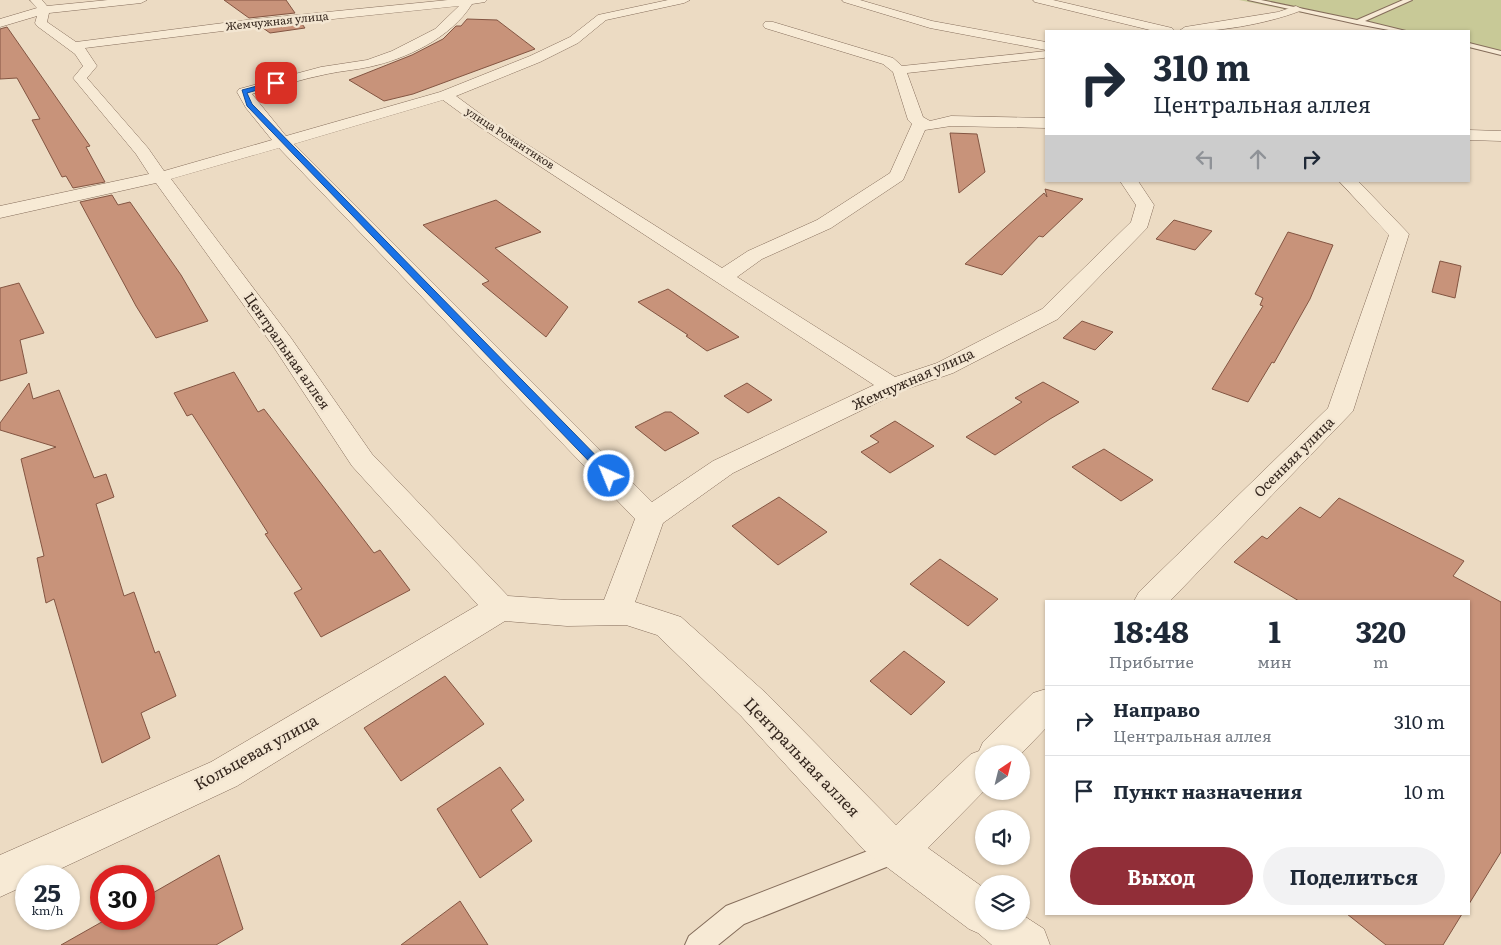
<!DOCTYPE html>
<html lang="ru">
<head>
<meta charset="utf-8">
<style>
	:root { --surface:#fff; --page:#f2f2f3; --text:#1f2937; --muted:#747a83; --line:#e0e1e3; --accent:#912e38 }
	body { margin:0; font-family:Literata,serif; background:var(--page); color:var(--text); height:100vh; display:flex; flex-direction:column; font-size:19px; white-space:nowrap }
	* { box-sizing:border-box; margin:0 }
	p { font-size:16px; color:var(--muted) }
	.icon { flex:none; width:28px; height:28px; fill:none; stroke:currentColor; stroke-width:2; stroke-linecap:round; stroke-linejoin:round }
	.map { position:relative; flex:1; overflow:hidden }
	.side { position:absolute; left:1045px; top:600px; width:425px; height:315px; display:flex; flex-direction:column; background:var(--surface); border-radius:0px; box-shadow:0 1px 4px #0004 }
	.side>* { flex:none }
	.hud { position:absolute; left:1045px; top:30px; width:425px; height:152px; border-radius:0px; box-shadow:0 1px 4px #0004; background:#fff; color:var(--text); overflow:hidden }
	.needle { width:32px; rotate:35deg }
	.fabs { position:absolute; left:975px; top:745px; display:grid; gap:10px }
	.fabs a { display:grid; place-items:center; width:55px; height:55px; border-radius:50%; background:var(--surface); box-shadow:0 1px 4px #0004; font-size:25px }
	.speed { position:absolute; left:15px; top:865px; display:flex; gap:10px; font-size:25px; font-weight:700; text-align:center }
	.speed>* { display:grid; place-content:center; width:65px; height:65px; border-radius:50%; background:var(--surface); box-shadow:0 1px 4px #0004; line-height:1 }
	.speed small { font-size:12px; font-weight:400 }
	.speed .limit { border:8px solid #d22; background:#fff; color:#111 }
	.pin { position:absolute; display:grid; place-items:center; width:42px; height:42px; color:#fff; margin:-21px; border-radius:10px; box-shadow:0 2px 8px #0006 }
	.me { position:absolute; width:55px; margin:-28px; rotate:316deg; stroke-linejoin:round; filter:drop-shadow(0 0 4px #0008) }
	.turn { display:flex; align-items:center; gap:18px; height:105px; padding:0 25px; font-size:22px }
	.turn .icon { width:65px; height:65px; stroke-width:2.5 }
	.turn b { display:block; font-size:35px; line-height:42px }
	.lanes { display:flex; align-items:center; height:48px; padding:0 25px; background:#0003; justify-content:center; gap:25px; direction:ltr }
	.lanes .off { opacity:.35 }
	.eta { display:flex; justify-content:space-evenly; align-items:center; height:85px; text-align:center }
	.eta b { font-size:30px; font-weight:700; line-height:35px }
	.primary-button { display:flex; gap:10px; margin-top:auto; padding:10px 25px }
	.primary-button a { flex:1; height:58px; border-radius:30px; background:var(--accent); color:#fff; font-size:20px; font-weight:700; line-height:58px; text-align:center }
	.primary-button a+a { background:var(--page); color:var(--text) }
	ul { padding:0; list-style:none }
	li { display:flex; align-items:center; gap:15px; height:70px; padding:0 25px; border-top:1px solid var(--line) }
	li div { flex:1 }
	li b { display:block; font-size:19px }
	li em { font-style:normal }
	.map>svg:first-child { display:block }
</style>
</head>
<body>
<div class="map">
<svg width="1501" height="945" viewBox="0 0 1501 945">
	<rect width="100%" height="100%" fill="#ecdbc3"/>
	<polygon fill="#c8c997" points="1239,0 1501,0 1501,55 1469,48 1469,31 1392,31"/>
	<g fill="#c8937a" stroke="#835542">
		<polygon points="224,0 286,0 295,13 249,18"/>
		<polygon points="467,19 497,20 535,49 413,94 384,101 349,80 412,55 443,39 456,26 461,26"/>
		<polygon points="302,24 305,28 270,33 263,28"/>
		<polygon points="7,27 90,146 86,147 105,182 73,188 66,176 62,177 32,120 40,119 17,78 0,79 0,29"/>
		<polygon points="950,133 977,134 985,172 959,193"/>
		<polygon points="1045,189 1083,199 1043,237 1039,236 1002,275 965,264 1044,193 1047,197"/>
		<polygon points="112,195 118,205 130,202 181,275 208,321 156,338 136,306 80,202"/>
		<polygon points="496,200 541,232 495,248 568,307 546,337 482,284 489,281 423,225"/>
		<polygon points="1174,220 1212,231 1195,250 1156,239"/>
		<polygon points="1288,232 1333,245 1310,299 1274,363 1272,362 1248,402 1212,389 1263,306 1260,305 1263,298 1255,294"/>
		<polygon points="1440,261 1461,266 1455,298 1432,292"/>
		<polygon points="19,283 44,333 20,340 27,373 0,381 0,288"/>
		<polygon points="668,289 739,337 707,351 686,336 688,335 638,302"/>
		<polygon points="1082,321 1113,332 1095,350 1063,338"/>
		<polygon points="234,372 258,412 264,409 374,553 380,550 410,590 321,637 294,593 302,589 265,534 268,533 192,414 187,416 174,393"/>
		<polygon points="1043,382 1079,402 1050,419 995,455 966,437 1022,402 1015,398"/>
		<polygon points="29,383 33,399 59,390 94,478 106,474 114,497 96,504 124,596 134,592 155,653 159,651 176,696 141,713 150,738 102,763 54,599 46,603 37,558 44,556 21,459 56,447 0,430 0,423"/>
		<polygon points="747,383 772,400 748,413 724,396"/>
		<polygon points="665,412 671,412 699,433 665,451 635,427"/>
		<polygon points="895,421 934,446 890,473 861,452 879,442 870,436"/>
		<polygon points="1104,449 1153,480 1121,501 1072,467"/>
		<polygon points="779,497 827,532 778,565 732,526"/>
		<polygon points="1339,498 1464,561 1453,576 1501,602 1501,852 1469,904 1469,601 1299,601 1234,562 1262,536 1267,539 1300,507 1320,518"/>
		<polygon points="940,559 998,599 968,626 910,584"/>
		<polygon points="904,651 945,682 911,715 870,681"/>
		<polygon points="445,676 484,724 401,781 364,728"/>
		<polygon points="500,767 524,800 511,810 532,841 480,878 437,809"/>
		<polygon points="219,855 243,929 216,945 61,945 107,919 144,919 144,898"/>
		<polygon points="460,901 488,945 401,945"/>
		<polygon points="1347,914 1462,914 1443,945 1386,945"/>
	</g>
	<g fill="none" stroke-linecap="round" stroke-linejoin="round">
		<defs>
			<g id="service">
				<polygon points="1248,0 1261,0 1357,20 1403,0 1412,0 1365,21 1406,31 1394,31 1357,24"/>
				<polygon points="1469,43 1501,51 1501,55 1469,47"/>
				<polygon points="896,840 904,844 908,852 904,860 744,924 718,945 685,945 689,936 726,906"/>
			</g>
			<g id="minor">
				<path d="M30 0H42L47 6 108 0H147L141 3 49 13 47 22 76 42 247 20 448 0H487L485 2 472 4C451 38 406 59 369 67 355 70 341 71 327 74 302 79 277 87 252 94L286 136 440 92 530 56 570 37 598 15 668 0H690L684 3 606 20 578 43 540 62 456 96 490 121 722 268 748 251 817 220 890 173 912 124 908 120 893 72 883 64 765 28 763 25 765 22H773L893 58 902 66 1046 51V57L1044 58 907 73 923 117 930 121 951 116 1046 118V128L951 126 925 130 903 180 831 228 762 259 737 277 895 377 937 363 1042 309 1131 222 1136 205 1120 181H1138L1154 205 1147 228 1058 319 953 373 901 391 733 473 663 523 635 602 681 617 767 694 896 825 971 754 979 751 983 742 1033 693 1046 689V728L1021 754H984V791L928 848 984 888V921H1021V914L1044 929 1050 945H992L978 933 969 929 864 850 741 716 657 635 626 625 567 626 505 621 237 786 45 876H26V885L0 897V855L211 762 478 605 352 466 273 346 156 183 0 218V206L149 174 136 154 73 78 83 66 75 54 37 26 35 23 37 16 0 27V19L37 8ZM459 6 435 29 392 51 367 60 321 67 239 89 237 92 246 108 272 140 164 171 148 148 87 78 97 66 85 48 247 28ZM443 100 480 127 874 385 713 461 652 502 294 144ZM279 148 635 519 604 600H567L508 596 372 454 291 338 171 179Z"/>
				<polygon points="842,0 860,0 932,21 1046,42 1046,50 930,28 844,2"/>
				<polygon points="1033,0 1053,0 1172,28 1174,31 1154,31 1035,2"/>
				<path d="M1296 6 1302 9 1300 11C1266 24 1215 33 1179 31L1185 27 1278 12Z"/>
				<polygon points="1469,130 1501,131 1501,141 1469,140"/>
				<polygon points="1339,181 1358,181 1409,234 1353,411 1170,601 1134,601 1139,592 1328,408 1389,235"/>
			</g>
		</defs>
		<use href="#service" stroke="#856d5b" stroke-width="2"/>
		<use href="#minor" stroke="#856d5b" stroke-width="1"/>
		<use href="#service" fill="#f7ead5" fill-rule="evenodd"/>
		<use href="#minor" fill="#f7ead5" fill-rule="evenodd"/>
	</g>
	<polygon fill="#1a73e8" stroke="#114b97" points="276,81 278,84 247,93 252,104 613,473 613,478 605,478 247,106 242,90"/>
	<g text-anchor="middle" stroke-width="5" stroke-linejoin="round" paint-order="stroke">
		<g font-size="11" fill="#35271e" stroke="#f3e6d2">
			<text transform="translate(277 21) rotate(-6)" y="4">Жемчужная улица</text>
			<text transform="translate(510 138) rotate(33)" y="4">улица Романтиков</text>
		</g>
		<g font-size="14" fill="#35271e" stroke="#f3e6d2">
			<text transform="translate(287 351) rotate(55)" y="5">Центральная аллея</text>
			<text transform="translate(913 379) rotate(-24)" y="5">Жемчужная улица</text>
			<text transform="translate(1294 457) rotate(-45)" y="5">Осенняя улица</text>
		</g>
		<g font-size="16" fill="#35271e" stroke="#f3e6d2">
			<text transform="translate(256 752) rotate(-29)" y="6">Кольцевая улица</text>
			<text transform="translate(802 757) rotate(46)" y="6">Центральная аллея</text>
		</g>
	</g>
</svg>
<div class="fabs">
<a><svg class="needle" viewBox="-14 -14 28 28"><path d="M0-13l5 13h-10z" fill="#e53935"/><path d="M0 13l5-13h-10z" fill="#747a83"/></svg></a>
<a><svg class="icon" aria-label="sound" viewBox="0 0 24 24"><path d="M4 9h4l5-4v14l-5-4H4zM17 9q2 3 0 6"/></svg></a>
<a><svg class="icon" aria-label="layers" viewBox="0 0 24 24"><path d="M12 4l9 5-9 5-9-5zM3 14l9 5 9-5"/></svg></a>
</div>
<div class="speed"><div>25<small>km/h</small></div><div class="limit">30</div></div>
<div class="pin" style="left:276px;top:83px;background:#d93025"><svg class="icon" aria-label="arrive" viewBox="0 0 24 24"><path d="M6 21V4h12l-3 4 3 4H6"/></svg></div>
<svg class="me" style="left:609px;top:476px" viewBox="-20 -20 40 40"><circle r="17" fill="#1a73e8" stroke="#fff" stroke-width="3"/><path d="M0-11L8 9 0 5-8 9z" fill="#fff"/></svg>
<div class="hud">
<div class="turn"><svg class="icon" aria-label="right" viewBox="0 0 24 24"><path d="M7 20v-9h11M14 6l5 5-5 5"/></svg><div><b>310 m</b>Центральная аллея</div></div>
<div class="lanes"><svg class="icon off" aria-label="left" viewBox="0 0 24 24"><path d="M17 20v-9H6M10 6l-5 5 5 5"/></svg><svg class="icon off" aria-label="ahead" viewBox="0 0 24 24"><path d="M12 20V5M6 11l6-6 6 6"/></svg><svg class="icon" aria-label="right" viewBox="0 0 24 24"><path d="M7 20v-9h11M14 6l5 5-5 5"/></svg></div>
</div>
<section class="side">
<div class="eta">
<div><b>18:48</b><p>Прибытие</p></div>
<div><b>1</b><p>мин</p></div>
<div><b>320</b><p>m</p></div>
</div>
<ul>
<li><svg class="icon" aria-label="right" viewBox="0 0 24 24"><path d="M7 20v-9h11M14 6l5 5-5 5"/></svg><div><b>Направо</b><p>Центральная аллея</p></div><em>310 m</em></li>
<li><svg class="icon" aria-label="arrive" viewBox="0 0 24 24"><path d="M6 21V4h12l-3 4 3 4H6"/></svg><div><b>Пункт назначения</b></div><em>10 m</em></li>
</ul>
<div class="primary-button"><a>Выход</a><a>Поделиться</a></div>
</section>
</div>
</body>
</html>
